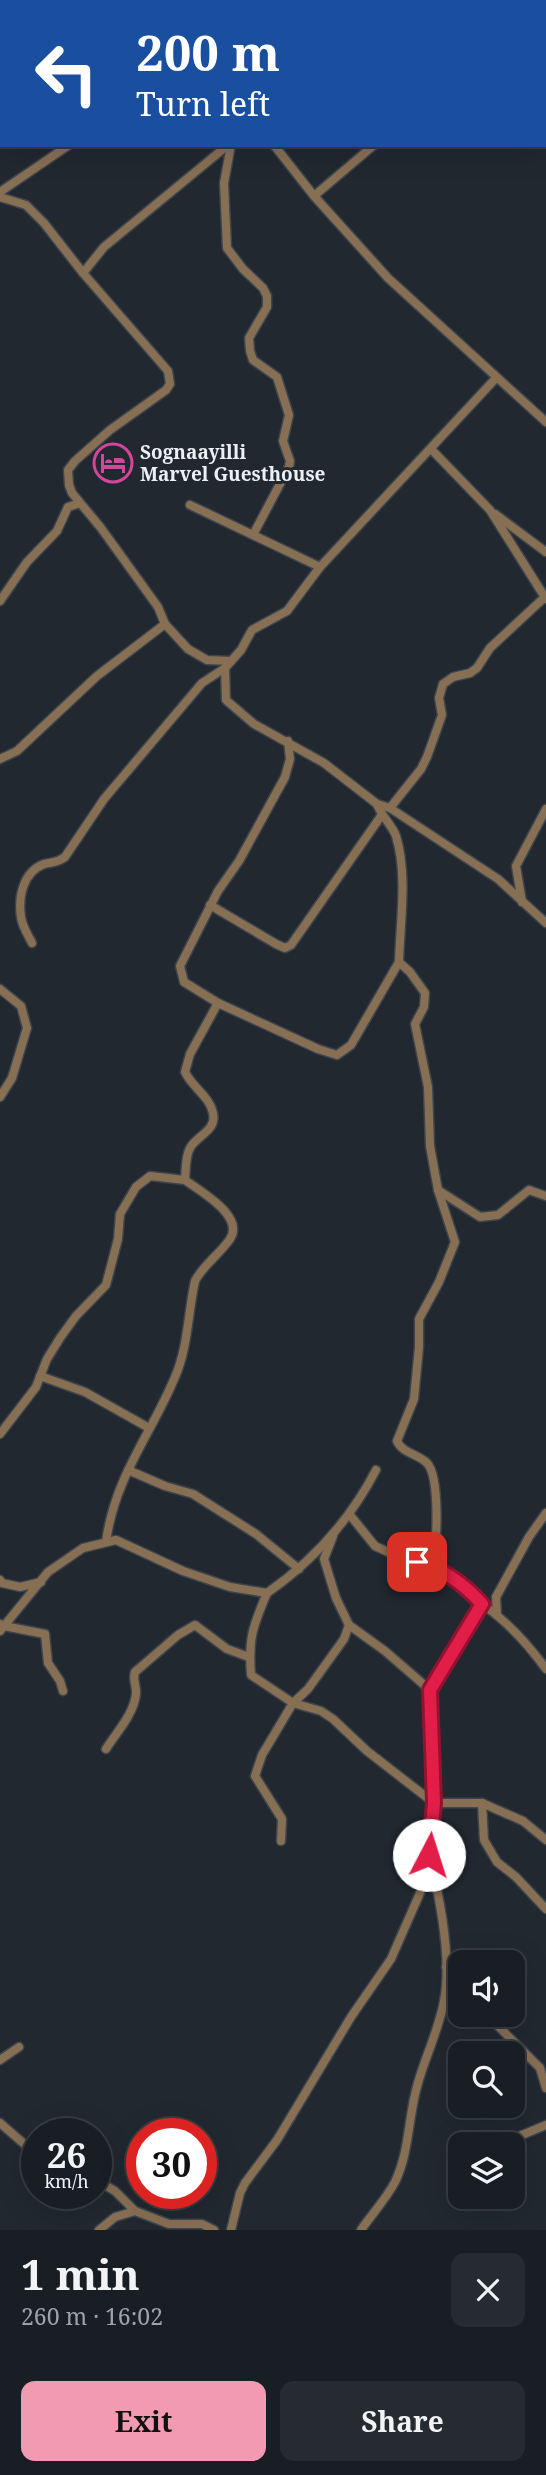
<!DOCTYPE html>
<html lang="en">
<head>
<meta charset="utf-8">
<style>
	:root { --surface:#191e24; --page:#262b31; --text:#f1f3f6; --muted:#9fa2a6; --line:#373c41; --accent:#f19ab2 }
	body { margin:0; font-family:"Noto Serif",serif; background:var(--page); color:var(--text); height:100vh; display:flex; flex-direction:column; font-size:26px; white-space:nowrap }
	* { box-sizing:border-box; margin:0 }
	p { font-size:23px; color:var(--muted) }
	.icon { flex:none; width:38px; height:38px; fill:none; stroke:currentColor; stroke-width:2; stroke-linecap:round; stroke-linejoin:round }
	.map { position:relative; height:2230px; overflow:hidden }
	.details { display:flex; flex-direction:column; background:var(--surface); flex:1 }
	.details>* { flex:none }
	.top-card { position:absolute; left:0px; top:0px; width:546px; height:147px; box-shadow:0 7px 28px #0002,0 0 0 2px var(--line); background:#1a4fa0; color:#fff; overflow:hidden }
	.controls { position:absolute; left:448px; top:1950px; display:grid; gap:14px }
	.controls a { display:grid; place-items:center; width:77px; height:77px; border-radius:14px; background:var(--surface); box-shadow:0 7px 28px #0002,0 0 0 2px var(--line); font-size:35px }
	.speed { position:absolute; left:21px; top:2118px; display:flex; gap:14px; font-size:35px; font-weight:700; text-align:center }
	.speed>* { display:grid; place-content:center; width:91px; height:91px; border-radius:50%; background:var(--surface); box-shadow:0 7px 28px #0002,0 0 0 2px var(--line); line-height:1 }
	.speed small { font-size:18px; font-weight:400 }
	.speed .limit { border:10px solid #d22; background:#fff; color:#111 }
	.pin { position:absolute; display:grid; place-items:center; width:60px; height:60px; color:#fff; margin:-30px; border-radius:14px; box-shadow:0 4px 10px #0006 }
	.me { position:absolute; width:77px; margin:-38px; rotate:5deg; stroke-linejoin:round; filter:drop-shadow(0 0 5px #0008) }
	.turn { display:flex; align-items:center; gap:24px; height:147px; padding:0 21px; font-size:32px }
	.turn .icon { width:91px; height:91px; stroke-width:2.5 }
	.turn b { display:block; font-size:49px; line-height:60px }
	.round { display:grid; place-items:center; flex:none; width:74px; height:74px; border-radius:14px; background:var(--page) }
	.headline { display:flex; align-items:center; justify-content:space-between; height:119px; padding:0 21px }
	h1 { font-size:42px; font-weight:700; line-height:52px }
	.cta { display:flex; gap:14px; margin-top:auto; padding:14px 21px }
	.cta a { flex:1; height:80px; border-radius:14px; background:var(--accent); color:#111; font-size:28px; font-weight:700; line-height:80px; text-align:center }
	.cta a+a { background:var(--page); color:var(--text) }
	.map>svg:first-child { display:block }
</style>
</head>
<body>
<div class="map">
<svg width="546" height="2230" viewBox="0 0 546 2230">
	<rect width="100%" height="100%" fill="#212830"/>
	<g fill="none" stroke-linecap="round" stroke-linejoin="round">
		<defs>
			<g id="minor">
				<polyline points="48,0 49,2"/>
				<polyline points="174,0 175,2"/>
				<polyline points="436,0 437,2"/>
				<polyline points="517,2 519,0"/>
				<polyline points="0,65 2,64"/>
				<polyline points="231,145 224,183 227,248 243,269 263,288 267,296 267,307 249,338 250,351 253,360 277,377 289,415 283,441 290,461 289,467 254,533"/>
				<polyline points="274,145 314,196 388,278 546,422"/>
				<polyline points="0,192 69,145"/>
				<polyline points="314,196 374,145"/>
				<polyline points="0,197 26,205 44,223 83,273 168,371 170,384 166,390 110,430 75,461 68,470 69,485 72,493 101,528 158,607 165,624 188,649 207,660 231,661"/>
				<polyline points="83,273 104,247 228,145"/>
				<polyline points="431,449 490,510 546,599"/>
				<polyline points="190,505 320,567"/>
				<polyline points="495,514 546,552"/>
				<polyline points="0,601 27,562 57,531 68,507 80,503"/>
				<polyline points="225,668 226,700 254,724 324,763 377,804 390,808 498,879 546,923"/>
				<polyline points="288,741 290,759 285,777 239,861 218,891 180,966 184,982 218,1003 318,1049 337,1055 351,1045 399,962"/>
				<polyline points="0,759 17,751 97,676 165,624"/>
				<polyline points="390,808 421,769 427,757 442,715 439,698 443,684 453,677 470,673 477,668 490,648 545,597"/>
				<polyline points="522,902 516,866 546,809"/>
				<polyline points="210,905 276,944 285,948 291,945 381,816"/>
				<path d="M32 943C28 935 22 926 21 917 18 897 23 872 44 864 52 862 57 863 65 857L104 799 202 683 225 668 241 650 252 630 287 611 320 567 496 378"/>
				<polyline points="0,989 21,1006 27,1028 12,1078 0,1097"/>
				<polyline points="438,1190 480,1217 498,1215 529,1190 546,1196"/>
				<polyline points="40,1376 85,1392 149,1428"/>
				<polyline points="0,1434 36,1387 47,1359 60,1338 76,1316 106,1285 118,1239 120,1214 136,1187 150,1176 185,1180"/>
				<polyline points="128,1470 165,1486 193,1494 256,1534 299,1569"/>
				<polyline points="350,1515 375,1546 401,1558 434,1566"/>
				<path d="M106 1542C115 1476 151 1435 175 1377 188 1348 188 1312 195 1281 204 1264 219 1255 230 1239 245 1216 201 1192 185 1180 186 1170 185 1157 190 1148 197 1135 217 1131 213 1113 210 1097 192 1087 185 1072L190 1054 218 1003"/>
				<polyline points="0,1580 2,1583 20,1587 41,1582"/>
				<path d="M267 1593C313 1561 350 1520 376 1470"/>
				<path d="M482 1604C508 1622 528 1644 546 1669"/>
				<polyline points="497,1615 496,1597 529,1537 546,1513"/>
				<path d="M0 1624 4 1626 48 1572 83 1548 116 1540 183 1571 230 1587 267 1593C253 1626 248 1638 251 1675L293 1703 321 1711 333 1719 367 1751 434 1803H482L523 1821 546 1840"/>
				<polyline points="349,1625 385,1651 430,1690"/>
				<polyline points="0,1631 4,1626 45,1634 48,1663 60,1681 63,1691"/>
				<path d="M106 1749C116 1733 134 1714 136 1694 137 1686 132 1680 135 1672L178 1635 195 1625 227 1649 249 1657"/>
				<polyline points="482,1803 484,1840 497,1862 516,1877 546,1909"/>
				<polyline points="281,1841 282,1819 255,1776 262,1755 293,1703 308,1689 344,1639 349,1625 336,1598 324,1559 333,1536"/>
				<polyline points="446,1967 460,1984"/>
				<polyline points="486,2014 540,2068 546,2088"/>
				<polyline points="0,2060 19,2047"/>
				<polyline points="0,2123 30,2149 37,2151"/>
				<polyline points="510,2140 546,2125"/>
				<polyline points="96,2180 115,2191 135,2211 169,2224 202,2224 214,2230"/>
				<polyline points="99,2230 115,2217 135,2211"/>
				<path d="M231 2230 240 2193 245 2183 277 2140 351 2017 391 1959 420 1893 429 1855 434 1803 430 1690 482 1604 466 1586 434 1566C436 1546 441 1478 427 1463 418 1454 402 1453 397 1441L414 1399 419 1347V1319L439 1282 455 1242 438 1190 430 1146 428 1087 415 1024 424 1007 425 993 410 972 399 962C400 922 408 875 396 836 392 825 382 817 377 804"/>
				<path d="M361 2230C372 2214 386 2199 395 2182 410 2151 408 2115 418 2083 426 2055 439 2029 444 2001 452 1960 440 1899 430 1858"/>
			</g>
		</defs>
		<use href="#minor" stroke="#3d444c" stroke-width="11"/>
		<use href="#minor" stroke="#876f54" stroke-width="8"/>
	</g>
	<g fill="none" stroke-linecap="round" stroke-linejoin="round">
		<defs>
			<path id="route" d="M417 1562C444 1569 464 1584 482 1604L430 1690 434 1803 429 1855"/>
		</defs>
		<use href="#route" stroke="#92132f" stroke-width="18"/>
		<use href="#route" stroke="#e11d48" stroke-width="12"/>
	</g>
	<defs>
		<symbol id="hotel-ring" viewBox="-11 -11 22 22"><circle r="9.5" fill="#212830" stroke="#d1479c" stroke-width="1.5"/><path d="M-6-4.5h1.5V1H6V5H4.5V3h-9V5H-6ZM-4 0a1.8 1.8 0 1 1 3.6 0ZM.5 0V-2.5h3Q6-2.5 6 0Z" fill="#d1479c"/></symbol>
	</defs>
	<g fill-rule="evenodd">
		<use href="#hotel-ring" x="91" y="441" width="44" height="44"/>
	</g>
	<g text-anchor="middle" stroke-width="6" stroke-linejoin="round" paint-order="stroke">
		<g font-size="19" font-weight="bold" fill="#ecf0f6" stroke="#212830" text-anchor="start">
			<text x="140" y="459">Sognaayilli<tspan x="140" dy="22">Marvel Guesthouse</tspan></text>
		</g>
	</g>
</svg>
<div class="controls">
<a><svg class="icon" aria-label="sound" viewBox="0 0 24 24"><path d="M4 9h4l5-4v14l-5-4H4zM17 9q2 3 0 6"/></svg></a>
<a><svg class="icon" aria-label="search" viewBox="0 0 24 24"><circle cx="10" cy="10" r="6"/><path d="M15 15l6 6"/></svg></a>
<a><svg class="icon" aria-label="layers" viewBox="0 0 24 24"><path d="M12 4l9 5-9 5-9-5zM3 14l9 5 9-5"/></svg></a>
</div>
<div class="speed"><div>26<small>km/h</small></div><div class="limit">30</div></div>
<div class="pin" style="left:417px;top:1562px;background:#d93025"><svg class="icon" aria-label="arrive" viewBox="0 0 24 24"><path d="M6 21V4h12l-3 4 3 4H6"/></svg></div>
<svg class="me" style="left:429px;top:1855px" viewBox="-20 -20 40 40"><circle r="19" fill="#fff"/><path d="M0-13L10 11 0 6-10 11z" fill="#e11d48"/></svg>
<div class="top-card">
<div class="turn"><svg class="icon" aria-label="left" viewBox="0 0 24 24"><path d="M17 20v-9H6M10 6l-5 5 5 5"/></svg><div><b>200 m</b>Turn left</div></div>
</div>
</div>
<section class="details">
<div class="headline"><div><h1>1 min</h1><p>260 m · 16:02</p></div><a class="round"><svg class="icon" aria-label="close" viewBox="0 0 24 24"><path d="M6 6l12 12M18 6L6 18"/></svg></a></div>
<div class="cta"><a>Exit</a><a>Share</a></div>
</section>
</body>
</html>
